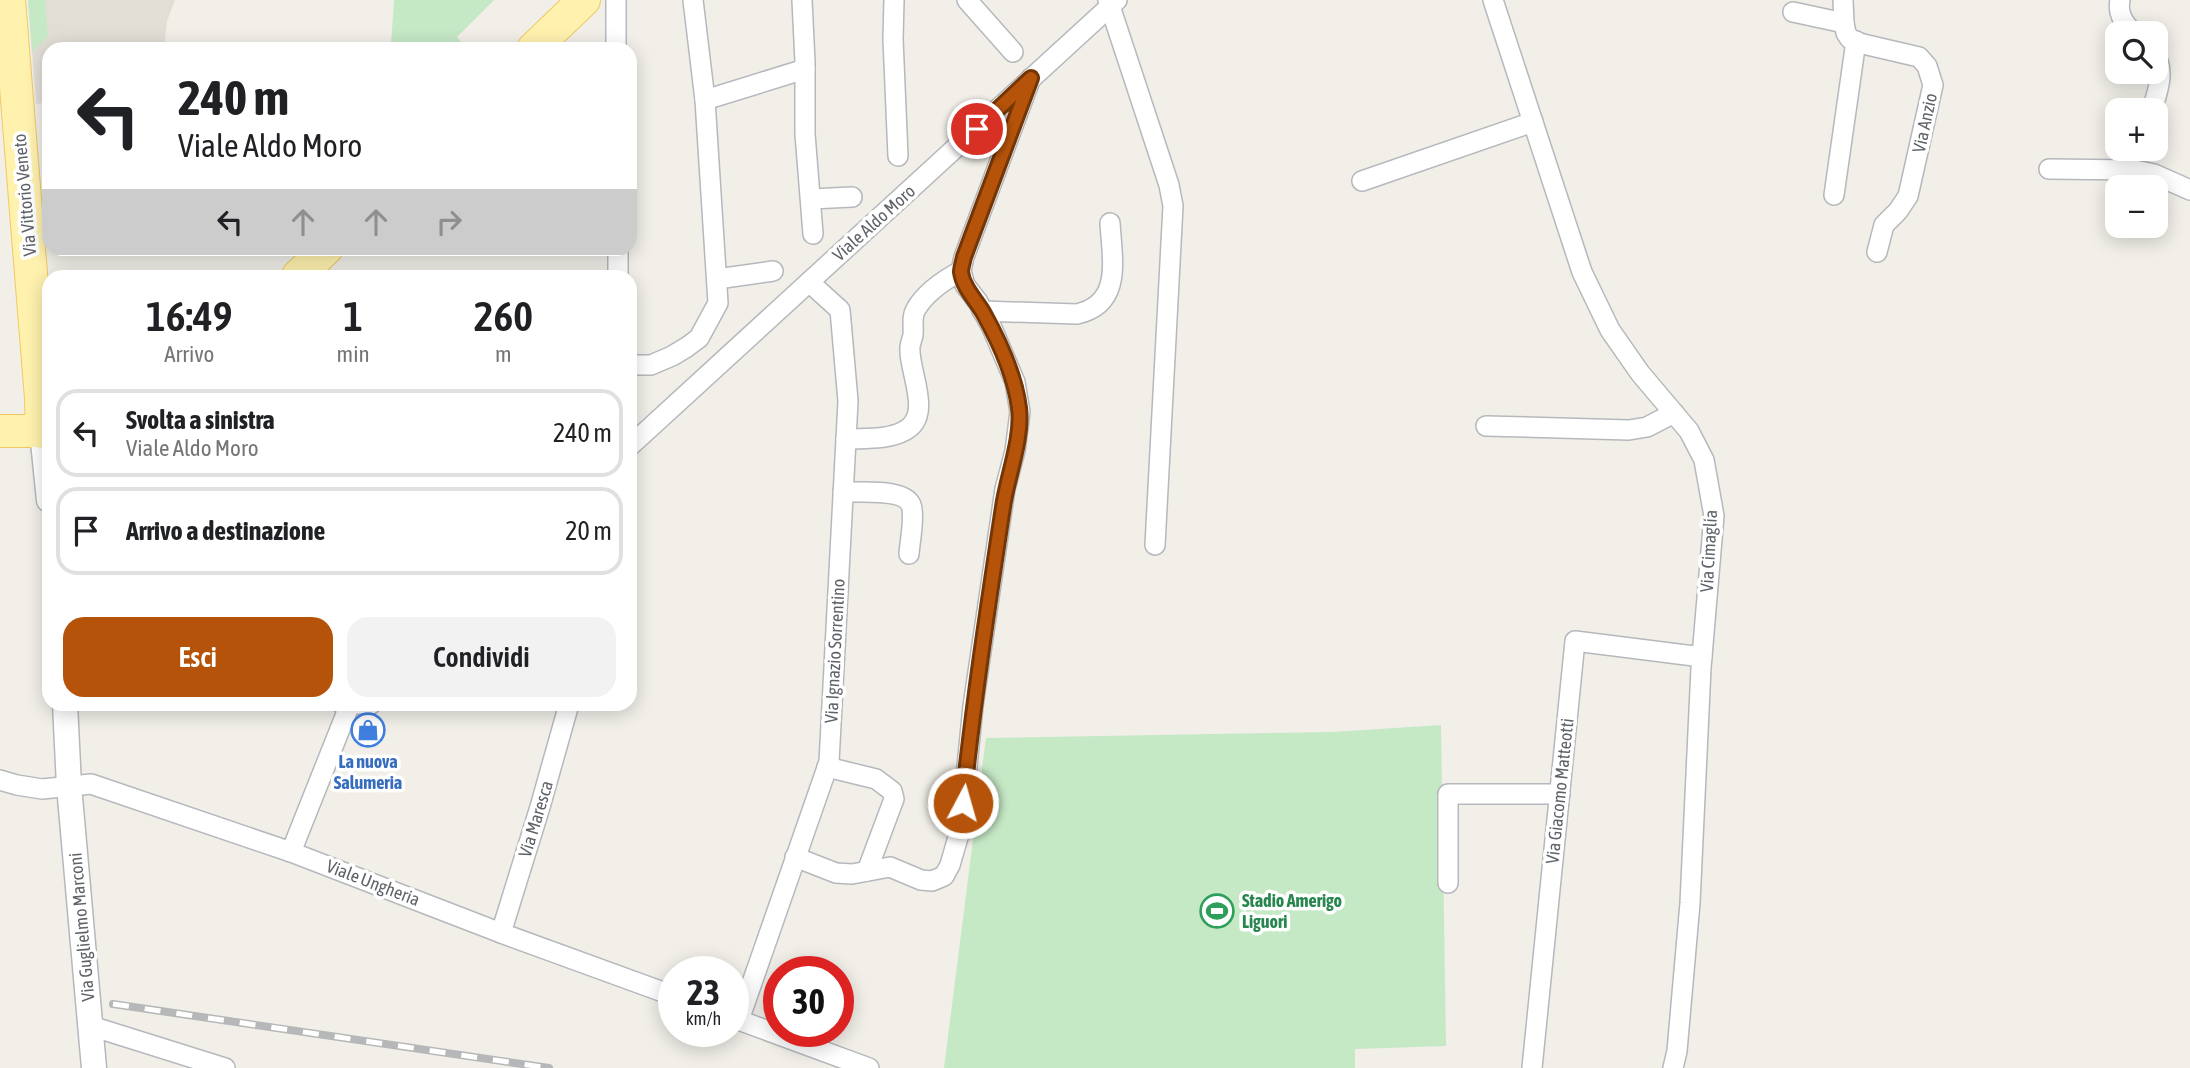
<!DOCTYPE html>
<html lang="it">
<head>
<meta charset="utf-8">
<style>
	:root { --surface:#fff; --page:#f2f2f2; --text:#202124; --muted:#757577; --line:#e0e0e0; --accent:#b45309 }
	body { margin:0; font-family:"Asap Condensed",sans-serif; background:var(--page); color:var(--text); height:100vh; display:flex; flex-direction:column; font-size:26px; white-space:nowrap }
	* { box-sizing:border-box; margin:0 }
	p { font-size:23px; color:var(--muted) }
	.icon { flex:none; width:38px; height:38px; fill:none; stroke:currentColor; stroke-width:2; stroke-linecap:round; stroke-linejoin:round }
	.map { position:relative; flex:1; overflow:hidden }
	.details { position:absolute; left:42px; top:270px; width:595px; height:441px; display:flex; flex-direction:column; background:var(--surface); border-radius:21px; box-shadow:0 4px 18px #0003 }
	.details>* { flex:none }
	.top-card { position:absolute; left:42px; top:42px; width:595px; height:214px; border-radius:21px; box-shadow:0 4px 18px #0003; background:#fff; color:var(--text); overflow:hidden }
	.buttons { position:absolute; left:2105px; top:21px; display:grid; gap:14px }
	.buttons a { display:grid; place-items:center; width:63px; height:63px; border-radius:14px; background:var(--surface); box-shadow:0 4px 18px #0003; font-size:35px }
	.speed { position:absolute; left:658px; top:956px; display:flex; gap:14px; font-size:35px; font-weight:700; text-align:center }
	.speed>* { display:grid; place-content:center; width:91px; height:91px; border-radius:50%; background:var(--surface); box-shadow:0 4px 18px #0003; line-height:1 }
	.speed small { font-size:18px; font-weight:400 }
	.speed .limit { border:10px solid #d22; background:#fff; color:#111 }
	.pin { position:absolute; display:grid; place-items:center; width:60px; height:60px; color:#fff; margin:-30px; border:4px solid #fff; border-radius:50%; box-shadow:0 2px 7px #0007 }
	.me { position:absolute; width:77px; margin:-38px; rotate:6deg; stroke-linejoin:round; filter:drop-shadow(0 0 5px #0008) }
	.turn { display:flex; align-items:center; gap:24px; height:147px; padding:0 21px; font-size:32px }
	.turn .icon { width:91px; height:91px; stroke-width:2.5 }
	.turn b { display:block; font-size:49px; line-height:60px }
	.lanes { display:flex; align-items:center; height:66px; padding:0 21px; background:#0003; justify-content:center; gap:35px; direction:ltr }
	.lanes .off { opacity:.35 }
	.eta { display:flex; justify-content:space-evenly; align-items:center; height:119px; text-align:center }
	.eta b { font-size:42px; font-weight:600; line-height:49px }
	.cta { display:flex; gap:14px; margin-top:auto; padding:14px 21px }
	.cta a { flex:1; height:80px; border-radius:21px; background:var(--accent); color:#fff; font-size:28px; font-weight:600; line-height:80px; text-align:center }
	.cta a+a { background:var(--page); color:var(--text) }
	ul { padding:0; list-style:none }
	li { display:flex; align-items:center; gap:21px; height:88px; margin:0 14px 10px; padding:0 7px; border:4px solid var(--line); border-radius:21px }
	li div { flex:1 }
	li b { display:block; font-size:26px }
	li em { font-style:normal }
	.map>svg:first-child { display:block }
</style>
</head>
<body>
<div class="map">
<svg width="2190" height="1068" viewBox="0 0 2190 1068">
	<rect width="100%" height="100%" fill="#f1efe8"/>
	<polygon fill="#e1ded6" points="28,0 175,0 167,21 164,49 49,49 49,102 36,104"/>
	<g fill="#c5e8c5">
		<polygon points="28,0 45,0 48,36 32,52"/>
		<polygon points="394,0 494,0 457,37 467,49 341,49 343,42 391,45"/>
		<polygon points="1441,725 1446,1046 1355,1049 1355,1068 944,1068 986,738 1333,732"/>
	</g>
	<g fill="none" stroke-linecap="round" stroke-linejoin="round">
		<defs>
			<g id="minor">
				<polyline points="616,0 616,49"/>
				<polyline points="802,0 805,62 805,134 813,234"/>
				<polyline points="894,0 893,39 898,156"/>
				<polyline points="967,0 1013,52"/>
				<polyline points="1108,0 1169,185 1173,206 1155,545"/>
				<polyline points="1493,0 1582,272 1610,330 1640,373 1689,431 1704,460 1714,516 1701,668 1690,903 1677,1051 1673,1068"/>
				<polyline points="1843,0 1844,23 1846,33 1850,39 1863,44 1919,57 1927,66 1933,85 1908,196 1898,211 1884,225 1877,252"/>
				<path d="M2120 0C2117 14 2124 24 2134 33"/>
				<polyline points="1793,12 1844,23"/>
				<polyline points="705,100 805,69"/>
				<path d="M2152 110C2157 93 2165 73 2156 57"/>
				<polyline points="2049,169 2135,170 2154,174 2190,190"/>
				<polyline points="1362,181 1533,122"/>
				<polyline points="1834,195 1856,41"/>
				<polyline points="811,199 852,197"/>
				<polyline points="618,248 618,276"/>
				<polyline points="717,279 773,271"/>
				<path d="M982 311 1077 314C1123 304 1112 259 1110 223"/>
				<polyline points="630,365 651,365 672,356 687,347 699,338 718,303 705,100 693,0"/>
				<polyline points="1486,426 1629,430 1647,427 1674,413"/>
				<path d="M846 439C864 438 888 440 904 431 933 417 910 374 910 351 909 346 912 340 913 335 914 326 911 317 916 309 926 292 944 280 961 271"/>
				<polyline points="630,446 1117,0"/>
				<path d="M843 492C860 493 910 487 912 509 914 523 910 540 909 554"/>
				<polyline points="342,704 371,704"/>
				<polyline points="827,767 876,779 892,791 894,799 867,871"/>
				<polyline points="0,780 17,785 42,789 91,784 291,852 501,933 674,996"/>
				<polyline points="291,852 350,704"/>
				<polyline points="795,857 836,873 852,874 890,867 921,880 932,881 944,876 950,865 961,827 973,706 1005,489 1015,451 1020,412 1015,382 992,328 978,302 965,285 961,271 964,257 1031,78"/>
				<polyline points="1448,883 1448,794 1560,794"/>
				<polyline points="501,933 540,807 569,704"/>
				<polyline points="733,1018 869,1068"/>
				<polyline points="739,1020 829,762 848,401 840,310 809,282"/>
				<polyline points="91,1026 225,1068"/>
				<polyline points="1532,1068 1575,641 1702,657"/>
			</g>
			<g id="tertiary">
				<polyline points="42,432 49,500"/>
				<polyline points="65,704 69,786 94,1068"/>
			</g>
			<g id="primary">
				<polyline points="9,0 41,398 42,432"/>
				<polyline points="533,49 584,0"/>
				<polyline points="298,276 327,248"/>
				<polyline points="0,431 49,431"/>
			</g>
		</defs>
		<use href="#minor" stroke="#b5b8bc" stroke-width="22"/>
		<use href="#tertiary" stroke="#b5b8bc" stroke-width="27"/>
		<use href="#primary" stroke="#f2c960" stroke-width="34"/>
		<use href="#minor" stroke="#fff" stroke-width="19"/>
		<use href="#tertiary" stroke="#fff" stroke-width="24"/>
		<use href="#primary" stroke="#fff2af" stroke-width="32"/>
		<defs>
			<polyline id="rail" points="113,1004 549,1068"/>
		</defs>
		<use href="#rail" stroke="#b6b7b8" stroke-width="8"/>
		<use href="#rail" stroke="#fff" stroke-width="5" stroke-dasharray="16" stroke-linecap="butt"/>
	</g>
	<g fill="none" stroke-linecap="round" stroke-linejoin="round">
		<defs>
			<path id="route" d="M963 803C973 704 988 606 1003 507 1007 478 1023 437 1019 408 1015 375 1000 343 984 314 977 301 963 288 961 272 961 268 963 262 964 257L1031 78 977 129"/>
		</defs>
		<use href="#route" stroke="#753606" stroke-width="18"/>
		<use href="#route" stroke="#b45309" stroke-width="12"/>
	</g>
	<defs>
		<symbol id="shop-ring" viewBox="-11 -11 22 22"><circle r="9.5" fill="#fff" stroke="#3f7fe0" stroke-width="1.5"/><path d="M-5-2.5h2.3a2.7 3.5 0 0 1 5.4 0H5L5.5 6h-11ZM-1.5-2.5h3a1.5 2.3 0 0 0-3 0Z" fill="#3f7fe0"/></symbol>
		<symbol id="stadium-ring" viewBox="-11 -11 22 22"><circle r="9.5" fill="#fff" stroke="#2e9e5b" stroke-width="1.5"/><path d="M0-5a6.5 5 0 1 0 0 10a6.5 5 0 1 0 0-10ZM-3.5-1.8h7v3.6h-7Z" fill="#2e9e5b"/></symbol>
	</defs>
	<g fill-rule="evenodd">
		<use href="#shop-ring" x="349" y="711" width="38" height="38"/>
		<use href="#stadium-ring" x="1198" y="892" width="38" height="38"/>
	</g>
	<g text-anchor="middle" stroke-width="7" stroke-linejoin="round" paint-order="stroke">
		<g font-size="18" fill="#5f6368" stroke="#fff">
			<text transform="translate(1925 123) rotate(-78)" y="6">Via Anzio</text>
			<text transform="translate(25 195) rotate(-95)" y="6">Via Vittorio Veneto</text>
			<text transform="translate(874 223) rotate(-42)" y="6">Viale Aldo Moro</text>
			<text transform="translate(1709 551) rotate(-87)" y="6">Via Cimaglia</text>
			<text transform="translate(835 651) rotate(-87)" y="6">Via Ignazio Sorrentino</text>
			<text transform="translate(1560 791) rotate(-84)" y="6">Via Giacomo Matteotti</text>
			<text transform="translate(536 819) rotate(-73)" y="6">Via Maresca</text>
			<text transform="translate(373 883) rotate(21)" y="6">Viale Ungheria</text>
			<text transform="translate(82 927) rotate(-95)" y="6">Via Guglielmo Marconi</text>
		</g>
		<g font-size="18" font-weight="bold" fill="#366cbe" stroke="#fff">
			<text x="368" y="768">La nuova<tspan x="368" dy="21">Salumeria</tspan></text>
		</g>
		<g font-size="18" font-weight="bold" fill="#27864d" stroke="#fff" text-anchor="start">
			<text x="1242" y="907">Stadio Amerigo<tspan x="1242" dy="21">Liguori</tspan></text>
		</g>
	</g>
</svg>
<div class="buttons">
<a><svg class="icon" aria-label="search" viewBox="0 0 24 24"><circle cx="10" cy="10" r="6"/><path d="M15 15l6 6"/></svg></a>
<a>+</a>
<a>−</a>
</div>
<div class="speed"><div>23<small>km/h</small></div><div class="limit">30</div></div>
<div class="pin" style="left:977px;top:129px;background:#d93025"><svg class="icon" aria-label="arrive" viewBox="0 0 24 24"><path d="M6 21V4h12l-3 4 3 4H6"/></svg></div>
<svg class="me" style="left:963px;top:803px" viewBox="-20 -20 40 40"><circle r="17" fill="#b45309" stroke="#fff" stroke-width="3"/><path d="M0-11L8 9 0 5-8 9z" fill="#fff"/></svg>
<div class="top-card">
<div class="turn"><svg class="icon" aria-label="left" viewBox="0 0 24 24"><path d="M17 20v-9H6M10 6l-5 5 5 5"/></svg><div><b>240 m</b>Viale Aldo Moro</div></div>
<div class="lanes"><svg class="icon" aria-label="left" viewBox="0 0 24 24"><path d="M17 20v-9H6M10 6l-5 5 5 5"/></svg><svg class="icon off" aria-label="ahead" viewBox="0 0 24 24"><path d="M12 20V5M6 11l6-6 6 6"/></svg><svg class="icon off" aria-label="ahead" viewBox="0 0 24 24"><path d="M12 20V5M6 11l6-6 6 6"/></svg><svg class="icon off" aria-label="right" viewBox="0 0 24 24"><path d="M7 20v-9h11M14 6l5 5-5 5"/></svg></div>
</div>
<section class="details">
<div class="eta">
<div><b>16:49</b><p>Arrivo</p></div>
<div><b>1</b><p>min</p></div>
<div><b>260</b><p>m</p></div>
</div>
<ul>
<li><svg class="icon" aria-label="left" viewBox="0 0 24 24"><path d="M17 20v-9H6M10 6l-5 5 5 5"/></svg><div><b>Svolta a sinistra</b><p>Viale Aldo Moro</p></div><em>240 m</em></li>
<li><svg class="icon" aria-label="arrive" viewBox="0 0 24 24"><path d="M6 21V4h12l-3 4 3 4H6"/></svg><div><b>Arrivo a destinazione</b></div><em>20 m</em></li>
</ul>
<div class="cta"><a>Esci</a><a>Condividi</a></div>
</section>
</div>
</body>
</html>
